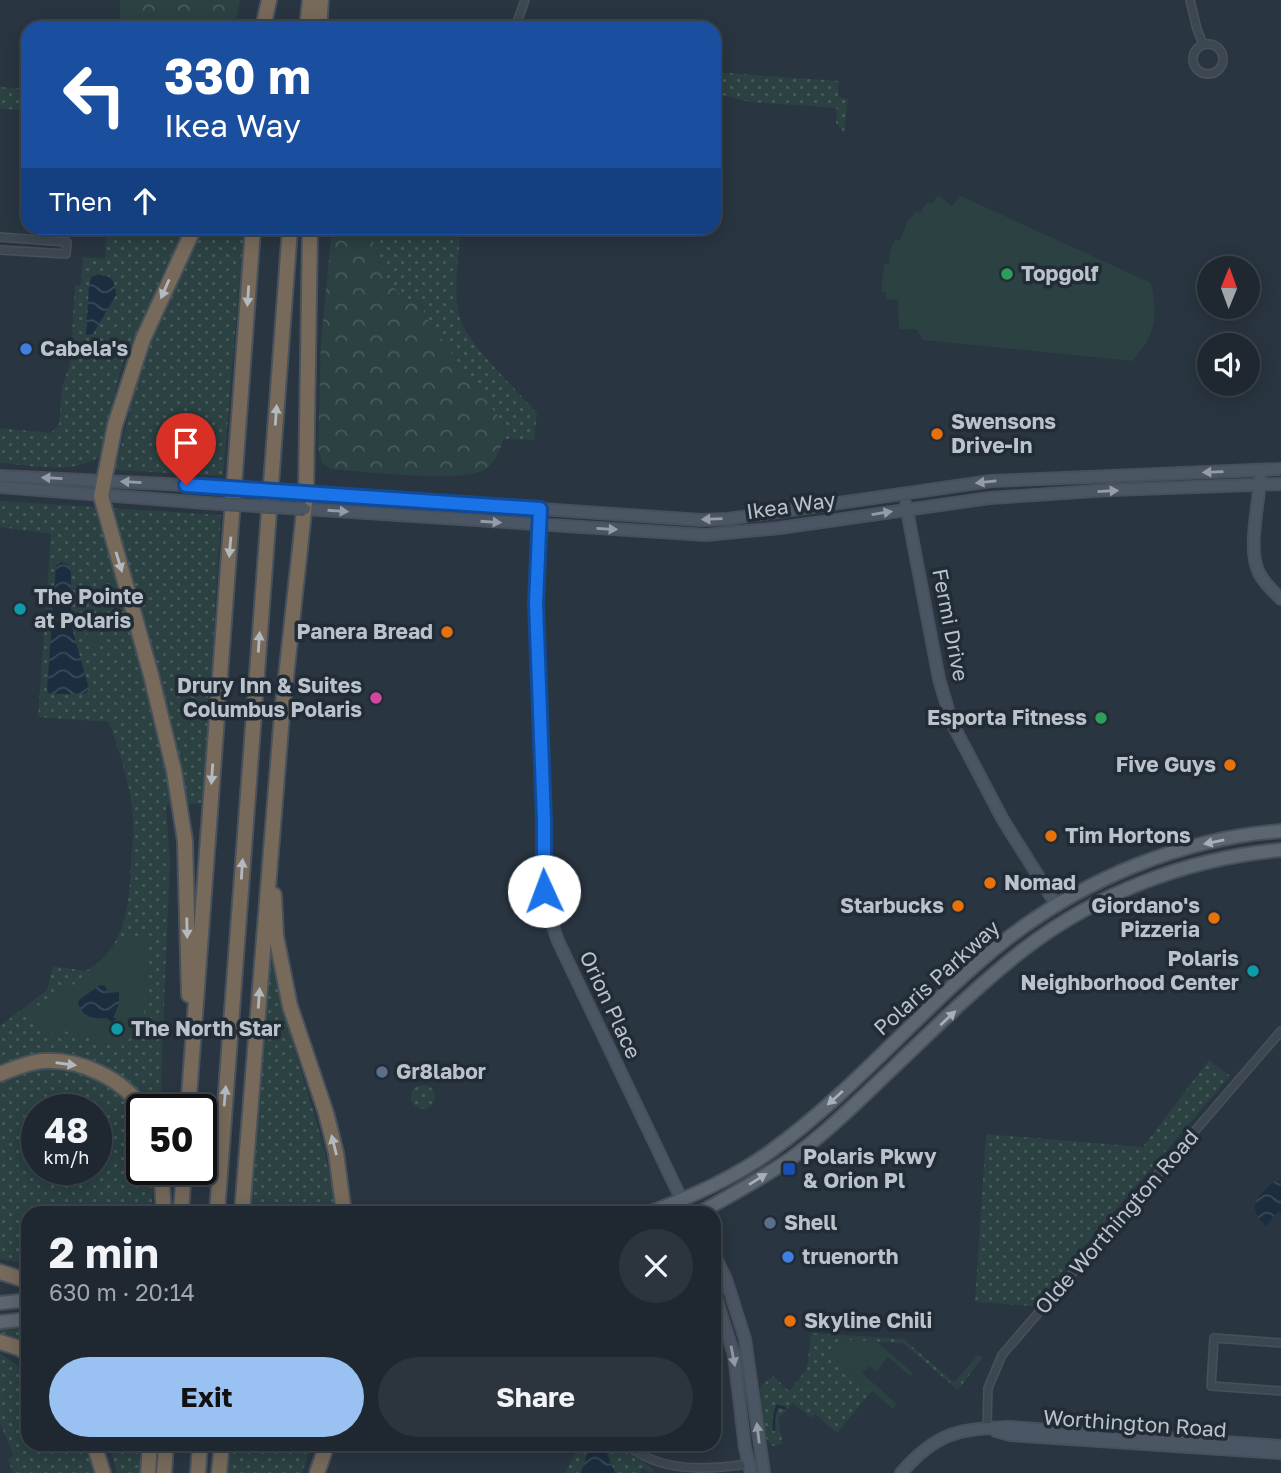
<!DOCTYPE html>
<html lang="en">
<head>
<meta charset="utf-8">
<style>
	:root { --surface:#1f2831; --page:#2c343d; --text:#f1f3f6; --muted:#a1a6ab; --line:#3c444d; --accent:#99c1f2 }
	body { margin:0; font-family:"Golos Text",sans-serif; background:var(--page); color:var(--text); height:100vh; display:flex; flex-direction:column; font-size:26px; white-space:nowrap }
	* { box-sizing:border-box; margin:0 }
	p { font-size:23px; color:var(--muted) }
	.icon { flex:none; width:38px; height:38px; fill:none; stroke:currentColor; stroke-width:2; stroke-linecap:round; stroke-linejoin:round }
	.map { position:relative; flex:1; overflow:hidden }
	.panel { position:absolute; left:21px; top:1206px; width:700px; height:245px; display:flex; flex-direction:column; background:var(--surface); border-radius:21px; box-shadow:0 4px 18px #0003,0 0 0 2px var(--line) }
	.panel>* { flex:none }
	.top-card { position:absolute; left:21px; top:21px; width:700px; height:214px; border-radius:21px; box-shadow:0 4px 18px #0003,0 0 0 2px var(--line); background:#1a4fa0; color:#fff; overflow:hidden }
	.needle { width:46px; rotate:1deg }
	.tools { position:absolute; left:1197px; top:256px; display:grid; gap:14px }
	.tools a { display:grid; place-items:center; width:63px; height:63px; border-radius:50%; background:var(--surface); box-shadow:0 4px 18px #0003,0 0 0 2px var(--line); font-size:35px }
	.speed { position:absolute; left:21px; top:1094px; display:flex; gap:14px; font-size:35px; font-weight:700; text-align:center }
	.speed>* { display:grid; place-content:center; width:91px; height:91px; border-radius:50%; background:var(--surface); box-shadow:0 4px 18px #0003,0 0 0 2px var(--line); line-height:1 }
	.speed small { font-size:18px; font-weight:400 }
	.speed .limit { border:4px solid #111; border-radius:10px; background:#fff; color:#111 }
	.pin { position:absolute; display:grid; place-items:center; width:60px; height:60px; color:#fff; margin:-72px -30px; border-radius:50% 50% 50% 0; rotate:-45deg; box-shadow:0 0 7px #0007 }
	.pin .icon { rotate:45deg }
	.me { position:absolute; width:77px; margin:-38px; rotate:358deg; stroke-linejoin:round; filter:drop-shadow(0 0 5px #0008) }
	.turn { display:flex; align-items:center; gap:24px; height:147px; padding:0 28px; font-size:32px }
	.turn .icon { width:91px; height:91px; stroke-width:2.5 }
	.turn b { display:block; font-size:49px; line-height:60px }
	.then { display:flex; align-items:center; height:66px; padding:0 28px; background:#0003; gap:14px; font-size:26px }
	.round { display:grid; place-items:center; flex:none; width:74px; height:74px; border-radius:37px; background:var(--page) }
	.head { display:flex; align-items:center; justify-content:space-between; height:119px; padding:0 28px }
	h1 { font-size:42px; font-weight:700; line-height:52px }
	.button { display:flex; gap:14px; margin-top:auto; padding:14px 28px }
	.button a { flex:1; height:80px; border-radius:42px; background:var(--accent); color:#111; font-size:28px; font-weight:700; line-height:80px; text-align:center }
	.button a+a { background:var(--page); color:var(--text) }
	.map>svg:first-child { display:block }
</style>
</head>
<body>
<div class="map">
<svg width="1281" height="1473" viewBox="0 0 1281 1473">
	<defs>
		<pattern id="grass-dots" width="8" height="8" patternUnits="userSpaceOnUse" patternTransform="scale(1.75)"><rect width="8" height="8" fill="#2b4142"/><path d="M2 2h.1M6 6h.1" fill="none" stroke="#485b5c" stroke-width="1.8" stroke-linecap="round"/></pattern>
		<pattern id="forest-crowns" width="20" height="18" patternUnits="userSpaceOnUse" patternTransform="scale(1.75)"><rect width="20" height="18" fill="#2b4142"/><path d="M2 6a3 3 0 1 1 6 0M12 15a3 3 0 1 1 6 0" fill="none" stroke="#485b5c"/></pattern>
		<pattern id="water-waves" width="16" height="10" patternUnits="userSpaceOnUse" patternTransform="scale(1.75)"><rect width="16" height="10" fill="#1c2d3f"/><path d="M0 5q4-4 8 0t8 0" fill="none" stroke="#3b4a59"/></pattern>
	</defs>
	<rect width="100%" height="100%" fill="#293541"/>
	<g fill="url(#grass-dots)" fill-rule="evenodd">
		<polygon points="714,72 839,81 838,97 848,99 844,133 836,123 837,108 750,102 714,93"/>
		<polygon points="0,87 28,89 28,110 0,109"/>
		<path d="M106 228H187L166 265 138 332 124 358 99 457C71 475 31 465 0 463V428L51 433 59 424 62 387 70 364 75 285H81L83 257 105 259Z"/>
		<polygon points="200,228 244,228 223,476 115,470 143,358 167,294"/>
		<path d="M369 228H461C459 256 453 287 459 315 465 342 517 390 537 413L534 440 503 439 506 430 427 319 420 302 404 299 385 277Z"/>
		<path d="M0 501 221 515 203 803 166 806 170 862 161 1080 163 1109H151C135 1080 102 1059 69 1053 48 1050 19 1057 0 1065V1026L47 990 53 966 86 971C127 946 129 906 131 863 132 849 134 835 133 821 132 787 119 753 109 722L38 717 51 534 0 527Z"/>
		<path d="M270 941C277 972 283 1004 291 1036 308 1097 328 1148 336 1213H248Z"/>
		<polygon points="1209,1060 1230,1076 1033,1306 975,1302 986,1134 1143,1147"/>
		<path d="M40 1068C55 1068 69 1068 83 1073 105 1080 137 1101 142 1126 144 1139 142 1155 142 1169H154L152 1213H28V1264L0 1259V1080ZM37 1110H96V1169H37Z"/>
		<circle cx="423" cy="1097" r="12"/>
		<polygon points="28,1326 28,1343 0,1334 0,1329"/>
		<path d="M811 1333 903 1339 954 1382 978 1355 983 1357 958 1390 903 1343 842 1340 828 1353 872 1391 837 1433 815 1414 811 1418 793 1403 778 1419 783 1444 772 1446C759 1433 759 1404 761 1386L773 1376 789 1391 807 1369Z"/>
		<polygon points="0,1353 28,1373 28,1444 85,1444 92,1457 96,1473 13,1473 8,1459 14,1456 0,1423"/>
		<polygon points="109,1444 142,1444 141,1473 117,1473"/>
		<polygon points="227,1444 312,1444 302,1473 225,1473"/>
		<polygon points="580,1444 598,1444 589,1449 581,1473 565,1473"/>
		<polygon points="603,1444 617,1444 626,1452 652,1468 653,1473 642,1468 640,1473 615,1473"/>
	</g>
	<g fill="url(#forest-crowns)">
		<polygon points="120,0 240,0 234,28 120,28"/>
		<path d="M332 228H369L385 277 404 299 419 302 427 319 502 422 506 430C502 444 499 458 487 468 465 485 362 471 331 469L322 463 318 448 321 341Z"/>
	</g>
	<g fill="#2b4142">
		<path d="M938 195 952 206 961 196 1151 283C1158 316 1156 336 1132 361L923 340 916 329H899L898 300 886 299V293L881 292 884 264H889L890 251 895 239 900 240 909 218H911L915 211 920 213 927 202 931 204Z"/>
		<polygon points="85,609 94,609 98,646 96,648 88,647"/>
		<polygon points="148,939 143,1026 119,1049 69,1031 43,1035 24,1014 79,981 123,940"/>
		<polygon points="842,1340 877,1342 913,1373 910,1376 888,1357 876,1372 869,1366 862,1373 897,1404 893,1409 828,1353"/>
	</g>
	<g fill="url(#water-waves)">
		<path d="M101 274C113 276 115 283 116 295L93 334 86 335 89 285 92 276Z"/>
		<polygon points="60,562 67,564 71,570 71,624 89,689 85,694 49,694 47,690 56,566"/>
		<path d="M100 985 105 986 109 993 119 992V1004L113 1018 118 1019V1022H111L107 1018C93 1019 83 1018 78 1003L79 1000Z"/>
		<path d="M1275 1181H1281V1211L1277 1213 1266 1226C1245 1205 1257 1197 1275 1181Z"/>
		<polygon points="598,1444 603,1444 615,1473 581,1473 589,1449"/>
	</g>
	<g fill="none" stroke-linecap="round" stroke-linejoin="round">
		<polyline stroke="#1c2d3f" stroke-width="2.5" points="774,1430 774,1418 777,1406 785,1408"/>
		<defs>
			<g id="street">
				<polyline points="1190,0 1197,29 1203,44"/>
				<polyline points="515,28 525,0"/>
				<circle cx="1208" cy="59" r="15"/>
				<polyline points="0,237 67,242 66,254 0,250"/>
				<polyline points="1281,1343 1214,1338 1211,1386 1281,1391"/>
				<polyline points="987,1428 988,1388 1002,1355 1281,1031"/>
				<path d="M626 1444C660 1473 706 1470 748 1464"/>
			</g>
			<g id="secondary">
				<polyline points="0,476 207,486"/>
				<path d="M1260 478C1259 505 1247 549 1259 573 1264 583 1273 591 1281 599"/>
				<polyline points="0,487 206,503"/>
				<polyline points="306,493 701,520 728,519 991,481 1281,469"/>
				<polyline points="906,505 939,679 952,723 1003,820 1057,906"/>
				<polyline points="305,509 706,535 780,528 990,498 1110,490 1281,484"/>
				<polyline points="539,519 536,619 544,822 543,881 549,915 558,941 688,1213"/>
				<polyline points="714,1254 726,1279 745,1339 764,1473"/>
				<polyline points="714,1291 734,1355 745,1448 751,1473"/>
				<polyline points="996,1431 1010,1435 1281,1453"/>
				<path d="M901 1473C937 1432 958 1429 1010 1427L1281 1446"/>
			</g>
			<g id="primary">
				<path d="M648 1213C691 1197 734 1178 771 1151 857 1089 924 1004 1008 938 1085 879 1183 838 1281 831"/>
				<path d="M699 1213C730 1196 761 1179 790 1159 828 1132 860 1099 893 1068 935 1028 977 986 1023 950 1097 893 1188 858 1281 850"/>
				<polyline points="0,1303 28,1300"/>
				<polyline points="0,1322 28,1319"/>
			</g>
			<g id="highway">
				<polyline points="263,28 269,0"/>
				<polyline points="307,28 310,0"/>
				<polyline points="319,28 321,0"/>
				<polyline points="274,895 276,936 290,1006 326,1113 336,1153 344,1213"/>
				<polyline points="189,995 185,841 174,771 151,675 101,496 115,425 143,339 194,228"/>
				<path d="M0 1074C13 1069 28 1062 43 1061 80 1059 123 1078 143 1110"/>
				<polyline points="188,1110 253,228"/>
				<polyline points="161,1169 164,1213"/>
				<polyline points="181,1213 184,1169"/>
				<polyline points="217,1213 290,228"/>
				<polyline points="242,1213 282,714 306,493 310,228"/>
				<polyline points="0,1272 28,1281"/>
				<polyline points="0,1342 19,1348 28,1354"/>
				<polyline points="94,1444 103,1473"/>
				<polyline points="148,1473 150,1444"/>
				<polyline points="164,1473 166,1444"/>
				<polyline points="198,1473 200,1444"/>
				<polyline points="219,1473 222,1444"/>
				<polyline points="317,1473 327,1444"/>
			</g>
		</defs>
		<use href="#street" stroke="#47505b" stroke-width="10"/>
		<use href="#secondary" stroke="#47505b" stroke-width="14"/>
		<use href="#primary" stroke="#47505b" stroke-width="16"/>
		<use href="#highway" stroke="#48525c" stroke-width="18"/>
		<use href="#street" stroke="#3d4751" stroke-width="7"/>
		<use href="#secondary" stroke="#4b5664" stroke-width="10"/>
		<use href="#primary" stroke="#5b6671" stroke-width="12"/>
		<use href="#highway" stroke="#776a5b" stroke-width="14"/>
		<defs>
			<g id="secondary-bridge">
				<polyline points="207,486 306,493"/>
				<polyline points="206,503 305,509"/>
			</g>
		</defs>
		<use href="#secondary-bridge" stroke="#47505b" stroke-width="14" stroke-linecap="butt"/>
		<use href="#secondary-bridge" stroke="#4b5664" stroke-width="10"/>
	</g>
	<defs><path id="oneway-solid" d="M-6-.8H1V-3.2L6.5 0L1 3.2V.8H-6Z" transform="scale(1.75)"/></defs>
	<g fill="#b3b9c0">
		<use href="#oneway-solid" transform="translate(165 289) rotate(114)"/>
		<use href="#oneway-solid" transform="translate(248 296) rotate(94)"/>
		<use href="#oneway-solid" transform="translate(276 415) rotate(-86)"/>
		<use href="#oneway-solid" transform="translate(230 547) rotate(95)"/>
		<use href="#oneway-solid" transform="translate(119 562) rotate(73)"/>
		<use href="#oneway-solid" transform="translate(259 642) rotate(-86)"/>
		<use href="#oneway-solid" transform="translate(212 774) rotate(94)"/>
		<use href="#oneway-solid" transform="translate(242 869) rotate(-86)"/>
		<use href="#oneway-solid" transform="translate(187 928) rotate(89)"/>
		<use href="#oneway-solid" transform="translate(259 998) rotate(-86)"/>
		<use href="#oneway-solid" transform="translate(66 1064) rotate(8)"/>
		<use href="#oneway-solid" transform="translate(225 1096) rotate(-85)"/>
		<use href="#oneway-solid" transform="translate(334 1145) rotate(-104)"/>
	</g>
	<g fill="#939ca7">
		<use href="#oneway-solid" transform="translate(1213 472) rotate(178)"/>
		<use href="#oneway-solid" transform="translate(52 478) rotate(-177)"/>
		<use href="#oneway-solid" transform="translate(131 482) rotate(-177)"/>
		<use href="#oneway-solid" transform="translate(986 482) rotate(174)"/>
		<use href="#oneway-solid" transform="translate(1108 491) rotate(-3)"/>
		<use href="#oneway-solid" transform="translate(338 511) rotate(4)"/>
		<use href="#oneway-solid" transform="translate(882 513) rotate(-9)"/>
		<use href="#oneway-solid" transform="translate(712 519) rotate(178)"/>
		<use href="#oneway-solid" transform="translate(491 522) rotate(4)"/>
		<use href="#oneway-solid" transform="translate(607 529) rotate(3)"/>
		<use href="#oneway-solid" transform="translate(733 1356) rotate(79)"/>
		<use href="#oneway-solid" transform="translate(758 1433) rotate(-97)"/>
	</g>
	<g fill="#a7b0b9">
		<use href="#oneway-solid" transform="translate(1214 842) rotate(168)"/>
		<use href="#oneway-solid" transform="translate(948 1018) rotate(-43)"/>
		<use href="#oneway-solid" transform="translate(835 1098) rotate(138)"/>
		<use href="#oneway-solid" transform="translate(758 1179) rotate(-32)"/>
	</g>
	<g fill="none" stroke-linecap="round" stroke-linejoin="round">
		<defs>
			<polyline id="route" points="186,485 540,509 536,603 544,821 544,891"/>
		</defs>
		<use href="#route" stroke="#114b97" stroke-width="18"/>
		<use href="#route" stroke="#1a73e8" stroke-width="12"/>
	</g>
	<g fill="#2e9e5b" stroke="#222c37" stroke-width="2.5">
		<circle cx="1007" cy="274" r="7"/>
		<circle cx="1101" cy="718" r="7"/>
	</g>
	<g fill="#3f7fe0" stroke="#222c37" stroke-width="2.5">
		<circle cx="26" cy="349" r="7"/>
		<circle cx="788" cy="1257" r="7"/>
	</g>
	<g fill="#e8710a" stroke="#222c37" stroke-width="2.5">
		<circle cx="937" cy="434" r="7"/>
		<circle cx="447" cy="632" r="7"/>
		<circle cx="1230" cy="765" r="7"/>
		<circle cx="1051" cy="836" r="7"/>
		<circle cx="990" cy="883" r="7"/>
		<circle cx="958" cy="906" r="7"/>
		<circle cx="1214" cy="918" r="7"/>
		<circle cx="790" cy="1321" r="7"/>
	</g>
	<g fill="#0f9aa8" stroke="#222c37" stroke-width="2.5">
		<circle cx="20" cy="609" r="7"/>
		<circle cx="1253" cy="971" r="7"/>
		<circle cx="117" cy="1029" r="7"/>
	</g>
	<circle fill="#d1479c" stroke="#222c37" stroke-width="2.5" cx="376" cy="698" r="7"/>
	<g fill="#5c6f8a" stroke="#222c37" stroke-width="2.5">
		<circle cx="382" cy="1072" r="7"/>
		<circle cx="770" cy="1223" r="7"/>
	</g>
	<rect fill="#1a4fb4" stroke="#222c37" stroke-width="2.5" x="782" y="1162" width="14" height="14" rx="3.5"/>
	<g text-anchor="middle" stroke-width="7" stroke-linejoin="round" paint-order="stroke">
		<g font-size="21" font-weight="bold" fill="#bac2cb" stroke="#222c37" text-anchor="start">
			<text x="1021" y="281">Topgolf</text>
			<text x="40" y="356">Cabela's</text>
			<text x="951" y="429">Swensons<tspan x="951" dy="24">Drive-In</tspan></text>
			<text x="34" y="604">The Pointe<tspan x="34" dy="24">at Polaris</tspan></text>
			<text x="433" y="639" text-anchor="end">Panera Bread</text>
			<text x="362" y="693" text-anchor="end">Drury Inn &amp; Suites<tspan x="362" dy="24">Columbus Polaris</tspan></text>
			<text x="1087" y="725" text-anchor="end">Esporta Fitness</text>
			<text x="1216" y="772" text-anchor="end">Five Guys</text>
			<text x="1065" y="843">Tim Hortons</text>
			<text x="1004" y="890">Nomad</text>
			<text x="944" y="913" text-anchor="end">Starbucks</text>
			<text x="1200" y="913" text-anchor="end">Giordano's<tspan x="1200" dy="24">Pizzeria</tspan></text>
			<text x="1239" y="966" text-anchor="end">Polaris<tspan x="1239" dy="24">Neighborhood Center</tspan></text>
			<text x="131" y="1036">The North Star</text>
			<text x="396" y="1079">Gr8labor</text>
			<text x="803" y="1164">Polaris Pkwy<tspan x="803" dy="24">&amp; Orion Pl</tspan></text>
			<text x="784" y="1230">Shell</text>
			<text x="802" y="1264">truenorth</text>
			<text x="804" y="1328">Skyline Chili</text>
		</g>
		<g font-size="21" fill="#bac2cb" stroke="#222c37">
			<text transform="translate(791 506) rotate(-8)" y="7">Ikea Way</text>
			<text transform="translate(950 625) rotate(79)" y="7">Fermi Drive</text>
			<text transform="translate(937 978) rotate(-42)" y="7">Polaris Parkway</text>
			<text transform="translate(610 1005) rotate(65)" y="7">Orion Place</text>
			<text transform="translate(1117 1222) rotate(-49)" y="7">Olde Worthington Road</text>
			<text transform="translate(1135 1424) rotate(4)" y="7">Worthington Road</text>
		</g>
	</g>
</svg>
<div class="tools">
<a><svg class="needle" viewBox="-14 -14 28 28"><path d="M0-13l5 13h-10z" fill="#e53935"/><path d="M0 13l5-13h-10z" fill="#a1a6ab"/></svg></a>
<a><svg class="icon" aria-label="sound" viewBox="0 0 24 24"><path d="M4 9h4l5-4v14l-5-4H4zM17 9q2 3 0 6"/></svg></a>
</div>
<div class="speed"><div>48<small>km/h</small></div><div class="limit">50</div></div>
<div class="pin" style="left:186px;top:485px;background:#d93025"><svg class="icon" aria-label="arrive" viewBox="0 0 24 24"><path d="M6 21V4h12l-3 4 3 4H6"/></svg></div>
<svg class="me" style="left:544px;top:891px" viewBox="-20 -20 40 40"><circle r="19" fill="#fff"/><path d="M0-13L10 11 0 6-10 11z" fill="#1a73e8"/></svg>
<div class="top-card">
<div class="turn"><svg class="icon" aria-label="left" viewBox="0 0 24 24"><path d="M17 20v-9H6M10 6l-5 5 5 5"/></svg><div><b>330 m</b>Ikea Way</div></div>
<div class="then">Then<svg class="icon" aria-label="ahead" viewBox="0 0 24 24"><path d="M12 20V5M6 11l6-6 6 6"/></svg></div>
</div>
<section class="panel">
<div class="head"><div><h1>2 min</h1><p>630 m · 20:14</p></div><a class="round"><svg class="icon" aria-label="close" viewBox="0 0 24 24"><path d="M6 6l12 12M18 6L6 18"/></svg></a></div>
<div class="button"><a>Exit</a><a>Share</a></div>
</section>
</div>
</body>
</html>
